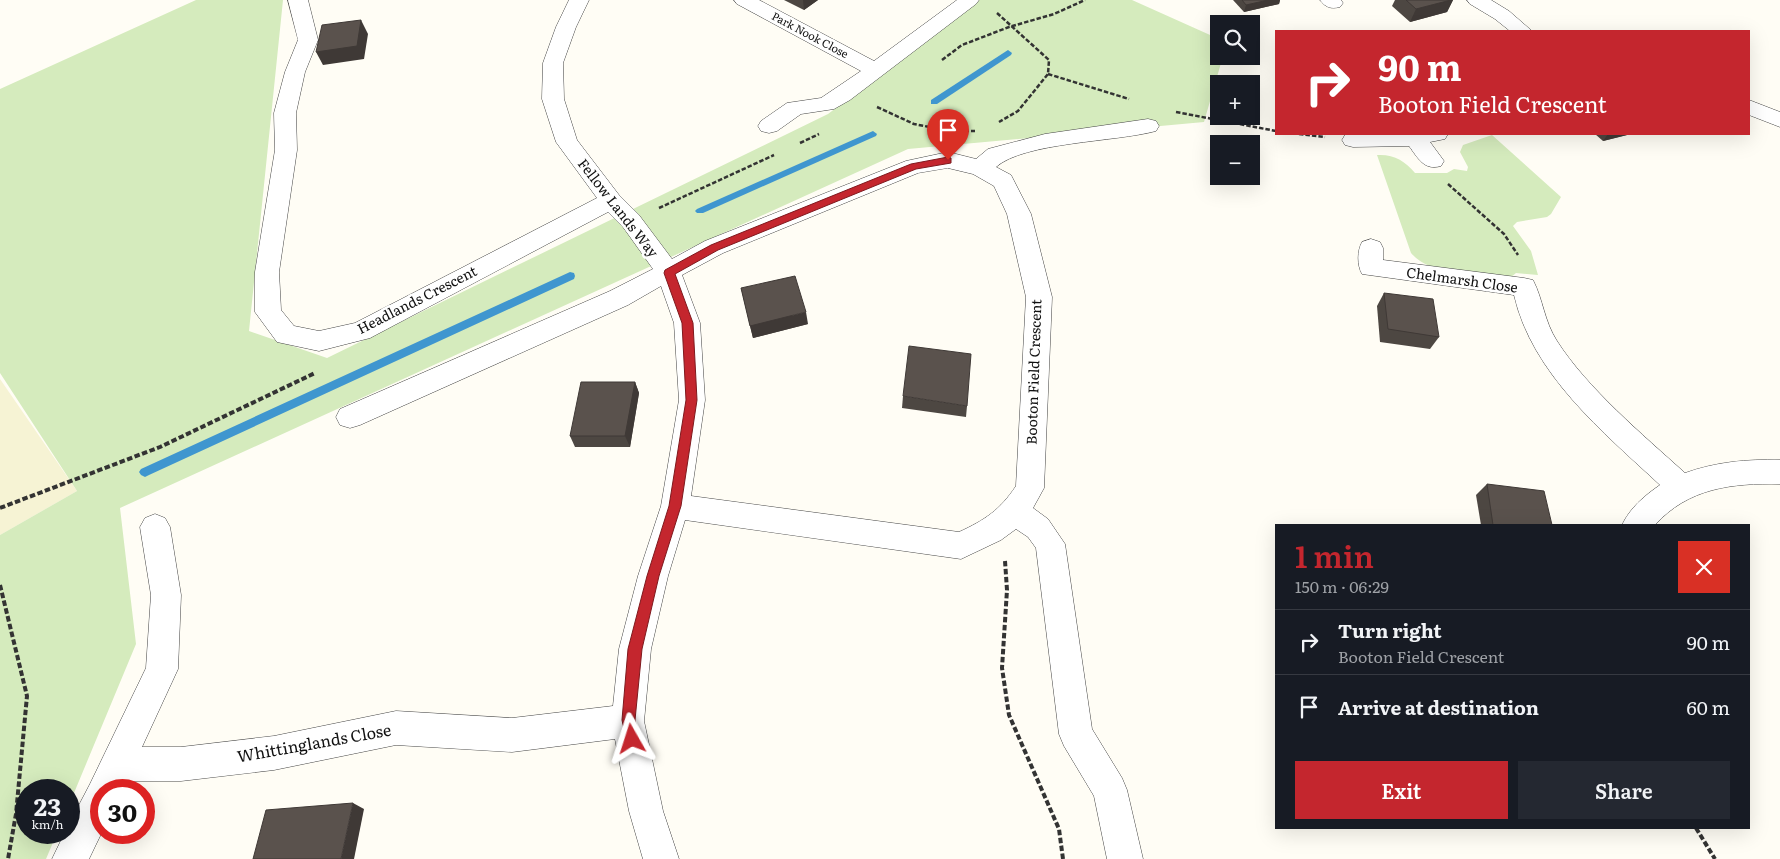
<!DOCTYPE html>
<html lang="en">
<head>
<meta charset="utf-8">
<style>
	:root { --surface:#171b24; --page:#242831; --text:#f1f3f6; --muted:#9ea1a6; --line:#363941; --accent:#c4262e }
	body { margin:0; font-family:Literata,serif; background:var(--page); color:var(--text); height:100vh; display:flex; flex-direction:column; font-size:19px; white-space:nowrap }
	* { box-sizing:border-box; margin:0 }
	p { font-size:16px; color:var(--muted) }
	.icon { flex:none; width:28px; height:28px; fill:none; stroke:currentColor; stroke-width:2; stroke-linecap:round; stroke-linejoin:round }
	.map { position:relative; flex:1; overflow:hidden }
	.sheet { position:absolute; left:1275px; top:524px; width:475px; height:305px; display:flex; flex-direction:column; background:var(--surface); border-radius:0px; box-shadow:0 5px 20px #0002 }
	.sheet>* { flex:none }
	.banner { position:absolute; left:1275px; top:30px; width:475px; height:105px; border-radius:0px; box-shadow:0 5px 20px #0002; background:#c4262e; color:#fff; overflow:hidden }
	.buttons { position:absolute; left:1210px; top:15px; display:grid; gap:10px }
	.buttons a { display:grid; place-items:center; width:50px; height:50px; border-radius:0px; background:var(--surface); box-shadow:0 5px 20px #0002; font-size:25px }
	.speed { position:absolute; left:15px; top:779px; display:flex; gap:10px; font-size:25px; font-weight:700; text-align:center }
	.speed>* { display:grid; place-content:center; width:65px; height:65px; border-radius:50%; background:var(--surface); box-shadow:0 5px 20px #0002; line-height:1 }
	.speed small { font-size:12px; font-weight:400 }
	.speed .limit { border:8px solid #d22; background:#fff; color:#111 }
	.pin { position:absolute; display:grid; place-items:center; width:42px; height:42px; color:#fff; margin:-51px -21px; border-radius:50% 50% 50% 0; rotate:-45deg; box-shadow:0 0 5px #0007 }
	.pin .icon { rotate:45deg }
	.me { position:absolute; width:55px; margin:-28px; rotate:354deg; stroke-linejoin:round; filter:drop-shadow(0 0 4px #0008) }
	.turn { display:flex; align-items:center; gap:18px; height:105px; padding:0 20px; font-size:22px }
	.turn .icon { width:65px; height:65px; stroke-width:2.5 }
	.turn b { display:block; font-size:35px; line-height:42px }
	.round { display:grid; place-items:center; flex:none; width:52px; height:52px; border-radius:0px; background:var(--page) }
	.head { display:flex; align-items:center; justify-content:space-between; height:85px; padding:0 20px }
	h1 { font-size:30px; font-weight:600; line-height:38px; color:var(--accent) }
	.cta { display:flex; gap:10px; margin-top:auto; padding:10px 20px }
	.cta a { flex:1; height:58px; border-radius:0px; background:var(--accent); color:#fff; font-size:20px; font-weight:600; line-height:58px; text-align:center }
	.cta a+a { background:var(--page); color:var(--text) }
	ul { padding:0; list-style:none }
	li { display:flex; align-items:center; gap:15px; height:65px; padding:0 20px; border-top:1px solid var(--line) }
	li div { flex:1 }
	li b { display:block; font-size:19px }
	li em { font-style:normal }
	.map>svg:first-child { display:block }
</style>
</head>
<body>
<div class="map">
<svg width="1780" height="859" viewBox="0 0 1780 859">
	<rect width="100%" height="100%" fill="#fffdf5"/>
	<polygon fill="#f6f3d4" points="0,379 77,491 0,535"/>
	<g fill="#d5ebbd">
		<polygon points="196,0 283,0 249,331 327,358 828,114 979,0 1132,0 1219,39 1219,56 1223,56 1204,122 908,149 120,508 136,644 69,805 69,790 26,790 26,832 57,833 46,859 0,859 0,535 77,491 0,373 0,89"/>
		<path d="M1492 135 1561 197 1551 214 1547 217 1517 222 1513 226 1531 251 1538 275 1516 273 1510 278C1481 274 1431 277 1411 253L1377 155C1394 154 1405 161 1415 173H1447L1454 169 1467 171 1468 167 1460 152 1463 145Z"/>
	</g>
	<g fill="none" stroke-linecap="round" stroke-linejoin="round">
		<g fill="#3f96cf" fill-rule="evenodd">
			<polygon points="1008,50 1012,53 1011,55 937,104 931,104 931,100"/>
			<polygon points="873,131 877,134 876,136 703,213 697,213 695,211 697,209"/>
			<polygon points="570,272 574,273 575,276 574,279 149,475 145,477 141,475 139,472 141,469"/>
		</g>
		<defs>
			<g id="minor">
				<path d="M288 0H308L318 40 305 72 296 113 297 150 279 272 281 310 294 326 319 331 355 323 597 198 556 142 542 99 543 63 556 27 569 0H589L576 27 563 63 564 99 577 140 619 195 639 215 672 259 705 241 906 161 948 152 976 159 988 149 1045 134 1148 119 1156 121 1159 126 1156 131C1116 142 1024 142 996 167L1011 175 1031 214 1052 297 1044 488 1033 508 1048 519 1065 544 1092 729 1122 778 1127 790 1143 859H1107L1094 796 1064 746 1059 734 1036 548 1028 537 1016 529 1001 540 961 559 685 520 668 576 651 649 644 721 663 811 679 859H643L629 811 615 739 512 752 396 745 274 770 181 781H127L123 790H101L102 832 89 859H52L65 832H69V824L90 784 146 668 151 595 140 527 145 518 155 514 165 518 170 527 181 595 178 669 142 747H181L274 736 396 711 512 718 613 706 619 649 638 576 661 506 679 400 674 323 661 286 628 305 360 425 350 428 340 425 336 417 340 409 610 291 653 269 623 227 608 212 370 338 319 351 277 342 255 312V272L275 150 274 113 285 72 298 40ZM948 168 973 174 994 186 1007 214 1026 297 1016 486C1000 510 985 520 959 532L691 496 705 400 700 323 682 275 723 253 918 173Z"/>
				<polygon points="734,0 759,0 874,61 957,0 979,0 976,4 850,100 834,109 801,114 777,131 769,133 761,131 758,126 761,121 787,103 821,98 861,71 737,4"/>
				<path d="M1320 0H1341L1343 3 1340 7C1331 9 1326 8 1320 0Z"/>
				<polygon points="1467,0 1491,0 1509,11 1532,31 1510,31 1495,19 1470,4"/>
				<polygon points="1749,100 1780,112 1780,127 1749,115"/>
				<path d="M1349 134H1448L1445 139 1430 142 1444 161 1441 166C1424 171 1418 158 1409 146L1353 147 1345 145 1342 140 1345 135Z"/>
				<path d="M1371 239 1380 242 1383 248V260L1524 278 1533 280C1543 299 1544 321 1557 341 1587 388 1643 435 1685 473 1716 462 1747 459 1780 460V484C1732 483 1688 488 1655 525H1622C1630 508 1644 496 1660 485 1603 432 1532 374 1514 295L1362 274C1357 265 1357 251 1362 242Z"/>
			</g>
		</defs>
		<use href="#minor" stroke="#444" stroke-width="1"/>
		<g stroke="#333" stroke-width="2.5" stroke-dasharray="4.5 2" stroke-linecap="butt">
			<polyline points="997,13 1049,60 1048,74 1018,111 999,122"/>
			<polyline points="942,60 962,45 1009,27 1054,14 1085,0"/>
			<polyline points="1048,74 1129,99"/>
			<polyline points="877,107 914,124 945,130"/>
			<polyline points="1176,112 1276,131"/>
			<polyline points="958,131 975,131"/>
			<polyline points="1299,134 1325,137"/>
			<polyline points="800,143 819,134"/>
			<polyline points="1448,184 1504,234 1518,255"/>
			<polyline points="659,208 774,155"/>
		</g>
		<g stroke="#333" stroke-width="4" stroke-dasharray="5.5 2.5" stroke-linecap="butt">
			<polyline points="0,508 160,447 315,373"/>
			<polyline points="1005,561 1007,590 1002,668 1009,715 1059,829 1063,859"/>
			<polyline points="0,585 27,696 16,814 8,859"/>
			<polyline points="1696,828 1715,859"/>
		</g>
		<use href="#minor" fill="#fff" fill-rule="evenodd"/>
	</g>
	<g fill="#4d4742">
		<polygon points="784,0 818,0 804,10"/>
		<polygon points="1233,0 1280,0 1279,4 1244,12"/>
		<polygon points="1395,0 1453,0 1447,12 1410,22 1392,6"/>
		<polygon points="1595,134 1631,134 1603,141"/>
		<polygon points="741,288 808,324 753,338"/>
		<polygon points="1384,293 1439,337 1430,349 1380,342 1377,306"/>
		<polygon points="635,382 639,393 630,447 575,447 570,436"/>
		<polygon points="903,396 967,406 966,417 902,408"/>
		<polygon points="1487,484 1552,525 1481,525 1476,495"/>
	</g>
	<g fill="#3f3936">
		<polygon points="803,0 818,0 804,10"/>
		<polygon points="1268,0 1280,0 1279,4 1244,12 1246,5"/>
		<polygon points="1451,0 1453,0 1447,12 1410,22 1416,9"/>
		<polygon points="361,20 368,34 364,59 323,65 316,52"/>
		<polygon points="1608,134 1631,134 1603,141"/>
		<polygon points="806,312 808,324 753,338 750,326"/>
		<polygon points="635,382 639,393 630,447 625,436"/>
		<polygon points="353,803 364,809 354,859 341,859"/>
	</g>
	<g fill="#5a524d" stroke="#3f3936">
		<polygon points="1242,0 1268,0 1246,5"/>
		<polygon points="1406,0 1451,0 1416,9"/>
		<polygon points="361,20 357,46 316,52 322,25"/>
		<polygon points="795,276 806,312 750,326 741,288"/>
		<polygon points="1384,293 1433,299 1439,337 1388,329"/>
		<polygon points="909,346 971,354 967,406 903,396"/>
		<polygon points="581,382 635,382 625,436 570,436"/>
		<polygon points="1487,484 1544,491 1552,525 1493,525"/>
		<polygon points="353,803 341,859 253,859 266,810"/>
	</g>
	<polygon fill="#c4262e" stroke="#7f191e" points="948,157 951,158 951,163 916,169 718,250 675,274 693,323 697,400 681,506 659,576 642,649 635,720 639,739 637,744 632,746 627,744 622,720 628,649 647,576 669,506 686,400 682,323 664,273 665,270 711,245 911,164"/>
	<g text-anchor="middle" stroke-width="5" stroke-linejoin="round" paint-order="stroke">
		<g font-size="11" fill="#111" stroke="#fff">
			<text transform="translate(810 35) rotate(28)" y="4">Park Nook Close</text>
		</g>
		<g font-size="14" fill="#111" stroke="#fff">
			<text transform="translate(618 208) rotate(52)" y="5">Fellow Lands Way</text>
			<text transform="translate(1462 280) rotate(8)" y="5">Chelmarsh Close</text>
			<text transform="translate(417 300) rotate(-27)" y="5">Headlands Crescent</text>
			<text transform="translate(1034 372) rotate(-88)" y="5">Booton Field Crescent</text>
		</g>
		<g font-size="16" fill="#111" stroke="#fff">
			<text transform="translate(314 743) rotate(-10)" y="6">Whittinglands Close</text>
		</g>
	</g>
</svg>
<div class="buttons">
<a><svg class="icon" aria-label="search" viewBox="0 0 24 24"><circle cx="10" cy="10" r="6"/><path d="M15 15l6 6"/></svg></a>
<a>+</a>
<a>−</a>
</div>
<div class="speed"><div>23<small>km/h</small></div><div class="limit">30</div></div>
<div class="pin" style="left:948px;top:160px;background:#d93025"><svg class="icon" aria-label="arrive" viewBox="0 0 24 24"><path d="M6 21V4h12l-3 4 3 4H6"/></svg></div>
<svg class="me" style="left:632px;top:739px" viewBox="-20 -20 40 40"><path d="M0-17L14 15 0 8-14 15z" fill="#c4262e" stroke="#fff" stroke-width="4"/></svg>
<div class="banner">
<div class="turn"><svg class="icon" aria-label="right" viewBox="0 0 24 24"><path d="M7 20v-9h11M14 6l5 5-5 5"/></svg><div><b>90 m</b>Booton Field Crescent</div></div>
</div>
<section class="sheet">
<div class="head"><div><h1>1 min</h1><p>150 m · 06:29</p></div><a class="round" style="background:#d93025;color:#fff"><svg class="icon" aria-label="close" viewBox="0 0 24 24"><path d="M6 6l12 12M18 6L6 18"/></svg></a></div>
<ul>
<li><svg class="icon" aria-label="right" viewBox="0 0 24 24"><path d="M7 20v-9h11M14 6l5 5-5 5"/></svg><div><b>Turn right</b><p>Booton Field Crescent</p></div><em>90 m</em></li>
<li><svg class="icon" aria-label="arrive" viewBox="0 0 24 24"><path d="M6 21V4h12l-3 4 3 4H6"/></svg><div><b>Arrive at destination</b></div><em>60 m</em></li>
</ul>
<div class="cta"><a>Exit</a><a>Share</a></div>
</section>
</div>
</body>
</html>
